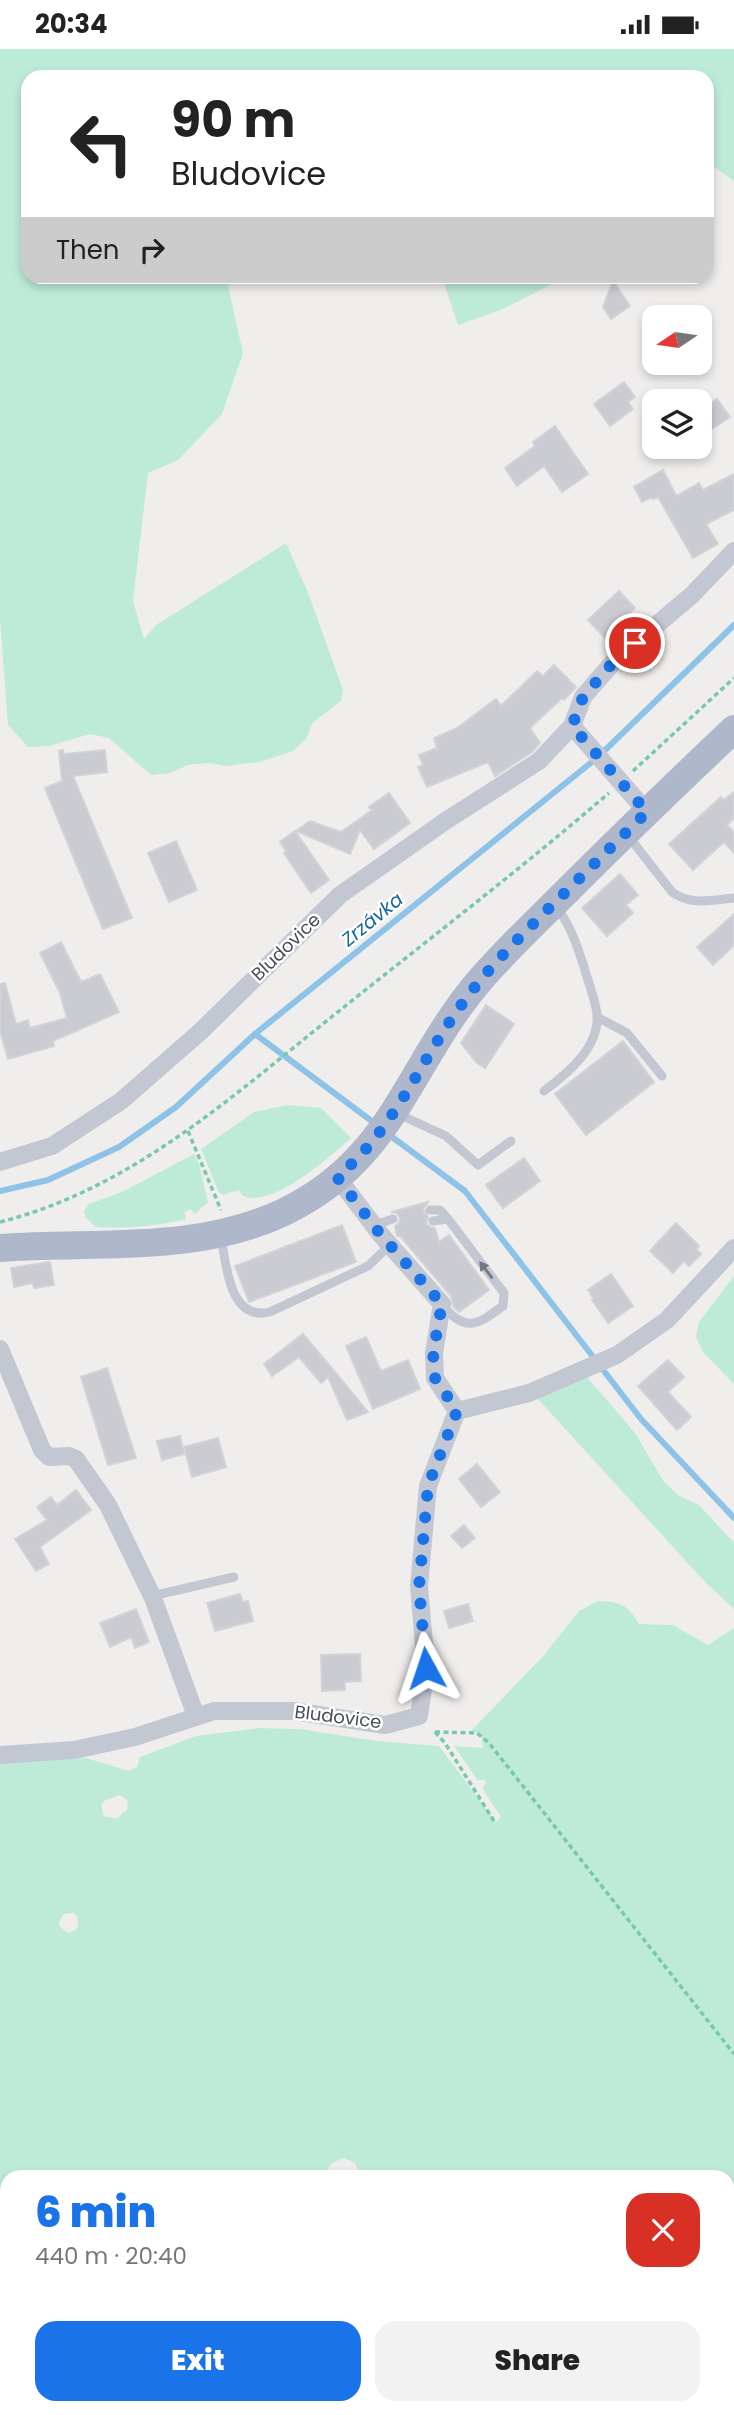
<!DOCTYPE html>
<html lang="en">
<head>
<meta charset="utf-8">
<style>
	:root { --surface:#fff; --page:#f2f2f2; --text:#222; --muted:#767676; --accent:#1a73e8 }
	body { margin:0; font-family:Poppins,sans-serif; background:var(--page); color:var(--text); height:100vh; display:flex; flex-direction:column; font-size:26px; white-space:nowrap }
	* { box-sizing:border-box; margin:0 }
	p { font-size:23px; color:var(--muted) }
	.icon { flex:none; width:38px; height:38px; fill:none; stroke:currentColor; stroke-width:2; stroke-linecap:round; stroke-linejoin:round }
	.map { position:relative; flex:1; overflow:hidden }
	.side { position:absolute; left:0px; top:2121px; width:735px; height:245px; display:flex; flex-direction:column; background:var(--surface); border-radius:21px 21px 0 0; box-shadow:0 4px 10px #0003 }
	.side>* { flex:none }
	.banner { position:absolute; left:21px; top:21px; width:693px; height:214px; border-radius:21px; box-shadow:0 4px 10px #0003; background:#fff; color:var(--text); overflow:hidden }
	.needle { width:46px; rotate:257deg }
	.tools { position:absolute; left:642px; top:256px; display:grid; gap:14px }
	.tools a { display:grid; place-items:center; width:70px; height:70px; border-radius:14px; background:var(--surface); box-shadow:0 4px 10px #0003; font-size:35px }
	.pin { position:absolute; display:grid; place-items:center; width:60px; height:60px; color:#fff; margin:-30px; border:4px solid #fff; border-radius:50%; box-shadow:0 2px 7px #0007 }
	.me { position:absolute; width:77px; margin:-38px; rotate:355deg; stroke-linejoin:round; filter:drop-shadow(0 0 5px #0008) }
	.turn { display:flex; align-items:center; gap:24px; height:147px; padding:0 35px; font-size:32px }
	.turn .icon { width:91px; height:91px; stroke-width:2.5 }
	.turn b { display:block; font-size:49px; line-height:60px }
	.then { display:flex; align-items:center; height:66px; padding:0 35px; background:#0003; gap:14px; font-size:26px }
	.round { display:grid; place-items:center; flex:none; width:74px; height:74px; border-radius:21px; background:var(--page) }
	.headline { display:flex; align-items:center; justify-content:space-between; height:119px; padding:0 35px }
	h1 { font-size:42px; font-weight:800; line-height:52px; color:var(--accent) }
	.button { display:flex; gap:14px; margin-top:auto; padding:14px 35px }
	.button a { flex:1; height:80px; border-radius:21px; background:var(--accent); color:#fff; font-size:28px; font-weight:800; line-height:80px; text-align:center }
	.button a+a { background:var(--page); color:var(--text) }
	.status { display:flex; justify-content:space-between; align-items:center; height:49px; padding:0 35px; background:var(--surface); direction:ltr }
	.status svg { height:19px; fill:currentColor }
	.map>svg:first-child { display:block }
</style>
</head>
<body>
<div class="status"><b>20:34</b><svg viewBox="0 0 49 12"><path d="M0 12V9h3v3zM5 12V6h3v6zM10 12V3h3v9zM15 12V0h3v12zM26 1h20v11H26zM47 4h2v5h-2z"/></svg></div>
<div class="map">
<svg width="734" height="2366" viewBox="0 0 734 2366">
	<rect width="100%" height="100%" fill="#f0eeed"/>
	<g fill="#beebd8" fill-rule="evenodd">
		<polygon points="0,0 734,0 734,132 707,113 707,28 28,28 28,228 237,228 228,237 243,304 222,365 178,411 148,424 133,552 144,590 156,576 286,494 309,546 343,641 341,652 313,673 306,690 293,702 259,713 226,717 208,714 188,716 170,724 151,726 109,689 90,685 49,697 28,698 8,676 0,571"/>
		<polygon points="442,228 566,228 503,260 458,276"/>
		<path d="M287 1056 321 1059 351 1089C328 1109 274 1159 243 1147L239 1141 223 1146 219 1144 201 1100 254 1063Z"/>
		<path d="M194 1105 199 1115 208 1153 195 1165 190 1160 185 1163 186 1170C156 1177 127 1180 96 1178L86 1169 84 1162 89 1155 124 1142Z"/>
		<polygon points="734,1227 734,1335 703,1303 696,1288 699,1273"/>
		<polygon points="587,1328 635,1384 664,1433 678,1446 699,1456 734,1494 734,1560 705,1533 537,1349"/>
		<path d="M598 1552C621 1553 628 1556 639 1575L673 1576 708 1596 734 1579V2366H0V1711L68 1708 86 1709 129 1722 137 1718 140 1708 196 1687 259 1679 300 1680 377 1692 439 1697 496 1773 501 1768 482 1739 486 1734 484 1730 478 1732 454 1697 483 1699 481 1686 471 1682 545 1605 579 1562ZM120 1746 128 1752 127 1761 116 1770 104 1767 101 1756 104 1752ZM73 1864 77 1867 78 1876 76 1881 68 1884 60 1878 59 1873 64 1865ZM344 2109 355 2114 361 2128H728V2359H7V2128H326C326 2116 334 2113 344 2109Z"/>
	</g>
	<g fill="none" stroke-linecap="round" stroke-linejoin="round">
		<g stroke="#8ec2e6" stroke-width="6">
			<polyline points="255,985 377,1076"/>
			<polyline points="388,1085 465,1142 641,1370 734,1469"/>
			<polyline points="0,1142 48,1131 119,1098 176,1058 255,985 598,708 734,576"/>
		</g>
	</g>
	<g fill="#caccd2" stroke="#d2d2d9" stroke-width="2">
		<polygon points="613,232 630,257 611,270 603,258"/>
		<polygon points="624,333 635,348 628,353 633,360 610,377 594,355"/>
		<polygon points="717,350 730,368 700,388 700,362"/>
		<polygon points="555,377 588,425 562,443 544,417 517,437 505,419 535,397 533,393"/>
		<polygon points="663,421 676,447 699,434 703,441 734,425 734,461 706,475 718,495 693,509 658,448 653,450 650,449 642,453 634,438"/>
		<polygon points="619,542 635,559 627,566 630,569 606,590 588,571"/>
		<polygon points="554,616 576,638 564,651 562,649 530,679 540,694 532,703 495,727 488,713 427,738 418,718 423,716 419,706 437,699 434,689 457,679 496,650 501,657 537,622 543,627"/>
		<polygon points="63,701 64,705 105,701 107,723 73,727 132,869 103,880 45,739 62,732 59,702"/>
		<polygon points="734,743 734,769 727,776 734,783 734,804 724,793 693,821 669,795 721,748 724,751"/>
		<polygon points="389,744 410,774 374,800 360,781 350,805 296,782 310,772 341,783 372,761 369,758"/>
		<polygon points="295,782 329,831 311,844 284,804 286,802 280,793"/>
		<polygon points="176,792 197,841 169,853 148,804"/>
		<polygon points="620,825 638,846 626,856 633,864 607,887 582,859"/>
		<polygon points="734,865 734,896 713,916 697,898"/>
		<polygon points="61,893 81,933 100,925 119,963 53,992 54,997 8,1010 0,982 0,935 5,934 16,975 28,971 30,979 67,969 60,944 40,904"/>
		<polygon points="486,956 514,975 485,1019 476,1013 461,994"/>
		<polygon points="623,992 654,1033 586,1086 555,1045"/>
		<polygon points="524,1109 540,1132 503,1159 486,1136"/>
		<polygon points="428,1153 423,1160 428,1168 426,1174 430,1178 435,1179 439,1193 449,1186 489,1241 459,1263 453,1257 451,1247 401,1188 397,1187 395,1177 399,1174 400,1169 397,1164 391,1163"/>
		<polygon points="676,1174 699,1197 696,1200 701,1205 689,1217 684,1212 673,1224 650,1202"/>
		<polygon points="342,1176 356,1213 249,1253 235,1217"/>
		<polygon points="50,1213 54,1236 34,1239 33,1234 14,1238 11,1219"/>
		<polygon points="611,1225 633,1257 608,1274 592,1251 594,1250 588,1241"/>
		<polygon points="303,1285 335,1323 368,1363 347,1371 328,1328 321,1334 299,1308 272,1327 264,1315"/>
		<polygon points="366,1288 381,1322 408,1311 420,1340 373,1360 346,1297"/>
		<polygon points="668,1311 684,1328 668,1343 691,1368 677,1381 638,1337"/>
		<polygon points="107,1319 136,1409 108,1416 81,1328"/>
		<polygon points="180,1387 184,1405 162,1411 157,1392"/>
		<polygon points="218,1389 226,1418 192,1428 184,1398"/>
		<polygon points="477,1415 500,1443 481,1458 459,1430"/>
		<polygon points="76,1441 91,1461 40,1498 49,1515 36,1522 15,1490 47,1471 37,1458 51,1448 57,1456"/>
		<polygon points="464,1476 475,1489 462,1499 451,1487"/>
		<polygon points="240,1545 243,1553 248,1552 253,1572 215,1582 207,1554"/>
		<polygon points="468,1555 473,1572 449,1579 444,1562"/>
		<polygon points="136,1560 149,1593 135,1599 131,1588 110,1598 100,1574"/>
		<polygon points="360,1605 361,1632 345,1633 345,1641 322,1642 321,1606"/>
	</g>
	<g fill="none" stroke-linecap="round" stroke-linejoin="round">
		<g stroke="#78c7b0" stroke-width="3.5" stroke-dasharray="5 3.5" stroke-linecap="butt">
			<polyline points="633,722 734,629"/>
			<polyline points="188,1082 221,1161"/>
			<path d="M0 1173C135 1139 238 1042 344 958 433 887 523 818 609 744"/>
			<polyline points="435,1683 477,1684 489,1694 734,2005"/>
			<polyline points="435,1683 445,1694 494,1772"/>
		</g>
		<g stroke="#c2c7d2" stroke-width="9">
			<path d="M629 788 672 843C691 857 712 851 734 849"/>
			<polyline points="597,968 627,984 662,1027"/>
			<path d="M544 1042C568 1024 600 998 597 965 595 949 588 933 584 918 577 897 571 877 557 859"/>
			<polyline points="396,1064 446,1087 478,1116 511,1092"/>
			<path d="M430 1161H440L448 1170 504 1244 503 1257C477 1276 466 1284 443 1257"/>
			<polyline points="433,1172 448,1170"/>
			<polyline points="374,1176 393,1170"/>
			<path d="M221 1187C226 1215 229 1273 270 1263L368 1217 390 1196"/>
			<polyline points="152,1547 234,1528"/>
		</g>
		<g stroke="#c2c7d2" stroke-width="18">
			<polyline points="572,677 647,763"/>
			<polyline points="0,1113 52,1097 121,1052 200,983 340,846 444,773 539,712 572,677 583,648 616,610 692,546 734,502"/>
			<polyline points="337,1128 381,1186 442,1255 434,1304 435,1329 457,1362"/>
			<polyline points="0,1300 42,1401 49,1408 69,1407 76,1410 108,1456 153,1549 196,1667"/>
			<polyline points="457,1362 529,1344 617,1306 667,1271 734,1199"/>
			<polyline points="0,1706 74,1701 135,1688 214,1662 293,1662 385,1676 419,1667 426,1619 419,1537 428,1437 457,1362"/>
		</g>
		<path stroke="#afb7cb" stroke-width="28" d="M0 1199C94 1192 194 1205 282 1164 394 1112 408 1014 481 930 509 898 540 869 570 839 624 785 679 732 734 680"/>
	</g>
	<defs><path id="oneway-solid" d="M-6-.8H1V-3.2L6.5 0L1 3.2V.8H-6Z" transform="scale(1.75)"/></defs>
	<use fill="#727884" href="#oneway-solid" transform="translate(486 1221) rotate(-127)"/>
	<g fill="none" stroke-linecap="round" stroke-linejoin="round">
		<path stroke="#1a73e8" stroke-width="12" stroke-dasharray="0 21.6" d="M426 1619 419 1537 428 1437 457 1362 435 1329 433 1304 442 1255 381 1186 337 1128C396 1080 422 1007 468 947 489 919 515 893 540 868 576 833 611 798 647 763L572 677 583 648 616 610 635 594"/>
	</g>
	<g text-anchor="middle" stroke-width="5" stroke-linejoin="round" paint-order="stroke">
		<g font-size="18" fill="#474d5a" stroke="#fff">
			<text transform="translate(286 898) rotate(-44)" y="6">Bludovice</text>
			<text transform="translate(338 1668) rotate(7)" y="6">Bludovice</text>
		</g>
		<g font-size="19" font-style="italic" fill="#15679e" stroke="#fff">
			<text transform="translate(372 870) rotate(-39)" y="7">Zrzávka</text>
		</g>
	</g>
</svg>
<div class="tools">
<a><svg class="needle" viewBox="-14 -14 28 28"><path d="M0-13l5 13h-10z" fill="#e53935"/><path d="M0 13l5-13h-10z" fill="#767676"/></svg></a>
<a><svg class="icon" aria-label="layers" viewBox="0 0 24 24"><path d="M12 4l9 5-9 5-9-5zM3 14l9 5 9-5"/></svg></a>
</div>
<div class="pin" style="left:635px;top:594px;background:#d93025"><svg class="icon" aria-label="arrive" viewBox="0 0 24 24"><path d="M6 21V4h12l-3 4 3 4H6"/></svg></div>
<svg class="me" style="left:426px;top:1619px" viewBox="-20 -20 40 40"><path d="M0-17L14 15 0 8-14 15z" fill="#1a73e8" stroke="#fff" stroke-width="4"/></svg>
<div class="banner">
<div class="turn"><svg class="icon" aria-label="left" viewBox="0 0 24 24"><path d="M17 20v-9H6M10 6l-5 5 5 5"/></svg><div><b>90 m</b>Bludovice</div></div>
<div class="then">Then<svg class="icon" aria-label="right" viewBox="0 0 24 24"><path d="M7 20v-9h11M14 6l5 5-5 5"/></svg></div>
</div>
<section class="side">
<div class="headline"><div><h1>6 min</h1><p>440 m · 20:40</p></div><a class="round" style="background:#d93025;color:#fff"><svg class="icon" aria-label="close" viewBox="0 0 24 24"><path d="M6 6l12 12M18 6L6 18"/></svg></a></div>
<div class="button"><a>Exit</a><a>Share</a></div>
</section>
</div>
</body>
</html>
